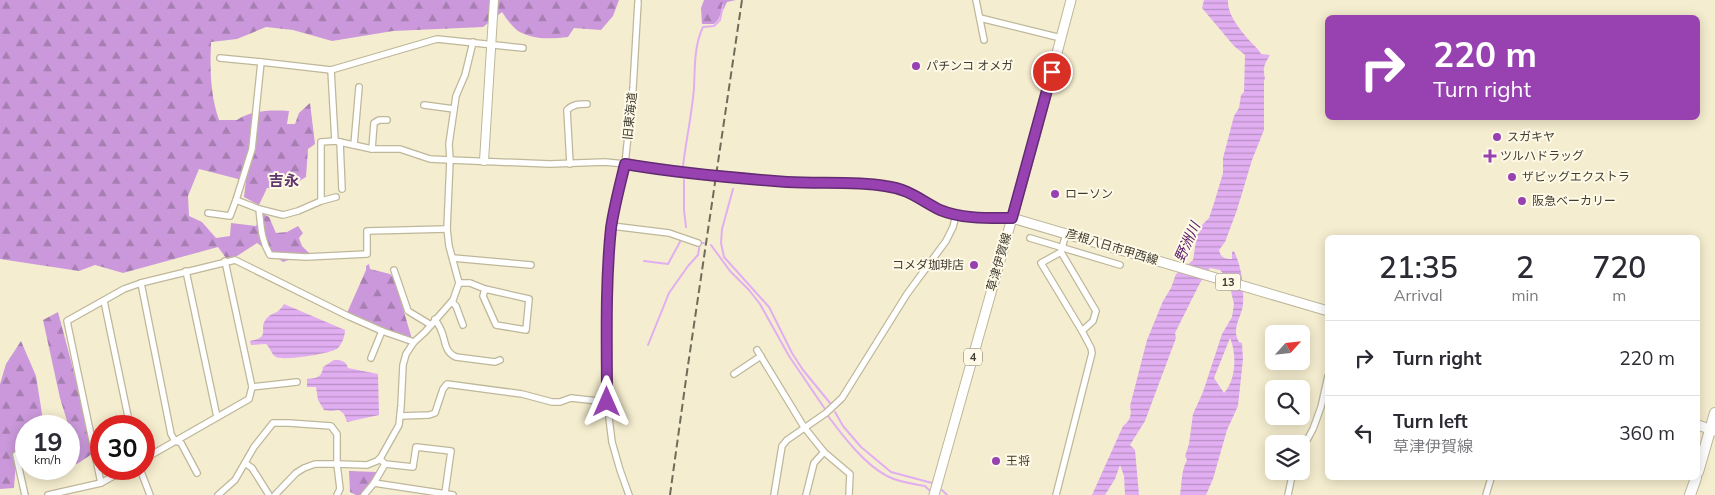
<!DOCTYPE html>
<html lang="en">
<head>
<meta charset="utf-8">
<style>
	:root { --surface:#fff; --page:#f2f2f3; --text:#2b2b33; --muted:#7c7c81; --line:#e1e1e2 }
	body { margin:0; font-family:Mulish,"Noto Sans JP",sans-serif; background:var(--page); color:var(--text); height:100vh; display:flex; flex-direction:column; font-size:19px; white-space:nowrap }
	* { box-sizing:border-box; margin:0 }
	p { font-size:16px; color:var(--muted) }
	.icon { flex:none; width:28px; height:28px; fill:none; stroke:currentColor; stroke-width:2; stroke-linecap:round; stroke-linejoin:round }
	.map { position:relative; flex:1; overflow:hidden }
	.details { position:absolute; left:1325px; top:235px; width:375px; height:245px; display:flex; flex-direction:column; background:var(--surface); border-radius:8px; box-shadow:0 2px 12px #0003 }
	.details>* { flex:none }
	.hud { position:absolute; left:1325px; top:15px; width:375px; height:105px; border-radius:8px; box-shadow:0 2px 12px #0003; background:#9742b0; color:#fff; overflow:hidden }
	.needle { width:32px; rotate:63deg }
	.buttons { position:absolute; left:1265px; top:325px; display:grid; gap:10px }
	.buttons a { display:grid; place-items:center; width:45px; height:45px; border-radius:8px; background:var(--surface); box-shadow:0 2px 12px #0003; font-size:25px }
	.speed { position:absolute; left:15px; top:415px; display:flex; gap:10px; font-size:25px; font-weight:700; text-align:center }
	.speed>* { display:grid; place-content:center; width:65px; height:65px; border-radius:50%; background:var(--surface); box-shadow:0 2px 12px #0003; line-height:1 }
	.speed small { font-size:12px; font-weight:400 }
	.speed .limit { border:8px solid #d22; background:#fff; color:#111 }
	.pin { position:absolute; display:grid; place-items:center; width:42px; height:42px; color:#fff; margin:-21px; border:2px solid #fff; border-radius:50%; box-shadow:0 1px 5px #0007 }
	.me { position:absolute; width:55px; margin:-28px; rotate:0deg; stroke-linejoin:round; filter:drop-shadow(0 0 4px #0008) }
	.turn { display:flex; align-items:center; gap:18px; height:105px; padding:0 25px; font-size:22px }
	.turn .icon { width:65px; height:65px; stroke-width:2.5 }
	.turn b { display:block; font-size:35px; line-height:42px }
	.eta { display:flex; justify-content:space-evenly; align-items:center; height:85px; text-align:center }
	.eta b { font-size:30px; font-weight:600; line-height:35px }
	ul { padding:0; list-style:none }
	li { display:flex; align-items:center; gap:15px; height:75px; padding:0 25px; border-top:1px solid var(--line) }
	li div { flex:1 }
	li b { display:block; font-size:19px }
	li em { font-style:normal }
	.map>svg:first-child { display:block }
</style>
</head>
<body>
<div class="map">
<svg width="1715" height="495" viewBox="0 0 1715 495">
	<defs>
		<pattern id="forest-firs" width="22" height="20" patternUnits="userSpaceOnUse" patternTransform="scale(1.25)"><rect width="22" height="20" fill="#cb99db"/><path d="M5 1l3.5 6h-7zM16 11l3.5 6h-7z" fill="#a67eb2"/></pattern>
		<pattern id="water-rules" width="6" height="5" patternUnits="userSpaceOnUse" patternTransform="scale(1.25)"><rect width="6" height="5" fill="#e1aef1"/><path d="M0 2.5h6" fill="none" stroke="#b88fc4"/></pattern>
	</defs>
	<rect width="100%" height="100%" fill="#f5edcf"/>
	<g fill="url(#forest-firs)">
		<path d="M0 0H619L613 16 601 30 574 28 568 37C550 39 534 40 518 31 512 27 506 18 502 12L483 27 393 31 332 41 293 30 266 27 237 39 211 42C210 69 210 94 219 120H237C251 110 272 110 289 111L287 124H295L299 113 310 103 315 144 308 149 306 177 289 187 267 188 259 205 244 197 246 181 199 169 188 196 189 216 202 222 216 238 230 236 231 223 256 226 263 214 269 217 276 233 287 232 298 226 303 233 299 238 302 246 309 253 283 262 257 243 237 256 226 258 218 247 123 273 95 265 79 271 0 259Z"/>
		<polygon points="704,0 736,0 727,2 718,20 714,24 702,24 701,8"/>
		<polygon points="369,264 370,269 390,274 394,278 412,339 347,313 366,270 366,266"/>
		<polygon points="58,312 95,452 77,464 69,461 68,424 60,398 43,320"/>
		<polygon points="21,341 36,376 43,420 32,426 26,426 26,429 21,432 17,448 14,488 0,489 0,384 6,364"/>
		<polygon points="349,471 377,472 363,495 356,495 350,492"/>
	</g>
	<g fill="url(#water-rules)" fill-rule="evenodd">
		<path d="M1204 0H1228C1227 14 1239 28 1248 39 1252 44 1258 48 1261 54L1270 55C1265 63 1262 69 1265 78L1264 81V130L1252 160 1237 210 1225 242 1219 250C1221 258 1225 259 1232 259V252L1234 251C1242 268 1244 286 1243 305 1241 318 1231 329 1239 342L1242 343 1243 359 1238 406 1227 430 1213 479 1206 495H1180C1182 483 1181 471 1187 460L1185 456 1189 444 1193 414 1203 392 1222 334 1232 317 1234 304 1228 279 1220 270 1210 268 1200 283 1175 333 1176 338 1145 421 1130 445 1135 450 1139 495H1125L1124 476 1120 465 1115 479 1105 495H1092L1123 426C1130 421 1132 415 1130 406L1147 340 1163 301 1171 288 1176 274 1193 260 1197 235 1202 229 1201 226 1209 218 1215 200 1223 173V158L1234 116 1239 108 1241 95 1244 92 1245 55 1234 46 1202 8ZM1230 338C1237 354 1236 380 1224 393L1214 378Z"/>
		<path d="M284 304 345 330C345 336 342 344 338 348 332 354 282 361 276 357 271 354 270 347 266 344L251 345 250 341C273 337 256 328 268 317 275 311 277 315 284 304Z"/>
		<path d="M334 360C342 360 346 361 348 368L378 374 379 415 347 422 344 414 339 410 331 411 324 410 318 400 316 387H307V379C316 378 322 378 323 367Z"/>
	</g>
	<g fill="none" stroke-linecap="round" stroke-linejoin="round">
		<g stroke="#e1aef1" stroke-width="2">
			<path d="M683 166C686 140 692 114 694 88 695 67 694 46 703 27L714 26 720 20 723 5"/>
			<polyline points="684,180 684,210 686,227"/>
			<polyline points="733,189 722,229 721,243 724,257 769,307 792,353 803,370 830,403"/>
			<polyline points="711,245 730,271 749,290 760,304 789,356 825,409"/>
			<polyline points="644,261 668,264 681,240"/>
			<polyline points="648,345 669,293 688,266 698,255 700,243 704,243"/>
			<polyline points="835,412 843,426 861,447 891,472 932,483"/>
			<path d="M828 416C843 436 864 464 887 476 898 482 913 484 925 486L929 490"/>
			<polyline points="942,490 947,495"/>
		</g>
		<defs>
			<g id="minor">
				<polyline points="976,0 984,40"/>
				<polyline points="980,18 1061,38"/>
				<polyline points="220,58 261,62"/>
				<polyline points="331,70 335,141"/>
				<polyline points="424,105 454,109"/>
				<polyline points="340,142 342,189"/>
				<polyline points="354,145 359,87"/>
				<polyline points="372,149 374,123 379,120 387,120"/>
				<path d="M570 164 567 110C573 104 579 104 587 104"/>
				<polyline points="236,200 252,149 261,62 331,70 437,39 523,48"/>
				<polyline points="321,201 336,197"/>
				<polyline points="259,209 283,215 298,211 321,201 321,142 335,141 372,149 400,149 430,159 450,160 550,164 605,162 625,164"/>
				<path d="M208 213 230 216 236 200 259 209C261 226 261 240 270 255L306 257 367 254V231L447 229"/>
				<polyline points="612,226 669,233 698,243"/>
				<polyline points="1030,238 1120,265"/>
				<polyline points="1061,251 1066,234"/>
				<polygon points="1061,252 1096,311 1093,321 1082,331 1041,263"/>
				<polyline points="453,258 531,265"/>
				<polyline points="394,270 408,311 431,325"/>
				<polyline points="186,271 217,417"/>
				<polyline points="141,283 171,434 175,441 181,443 197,473"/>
				<polyline points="459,283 470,283 485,289 529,299 526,330 496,325 483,296 485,289"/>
				<polyline points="104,301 130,426"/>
				<polyline points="452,302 456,306 463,325"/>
				<path d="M435 319C437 323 440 327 441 330 446 341 444 352 456 357L495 362 500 360"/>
				<polyline points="757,350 804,427 824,452 850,474 849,495"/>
				<polyline points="371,358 382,331"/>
				<polyline points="734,374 761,356"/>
				<polyline points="252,387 297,382"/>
				<polyline points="400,416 429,415 435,413 443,389 447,384 522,394 552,402 560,402 571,398 607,402"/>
				<polyline points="1301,451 1313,429 1321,407 1328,376"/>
				<polyline points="16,455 25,495"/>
				<polyline points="144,459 249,399 252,387 225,261"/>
				<polyline points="380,459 385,464 413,467 416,447 451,451 445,493"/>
				<polyline points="245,463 252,468 269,495"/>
				<polyline points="385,464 374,483 453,495"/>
				<polyline points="140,469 150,495"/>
				<polyline points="101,483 67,321 124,289 141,283 235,260 348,316 382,331 414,342"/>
				<polyline points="48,495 101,483 126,469"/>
				<polyline points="218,495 235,480 254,447 273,423 289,423 331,426 337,434 337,464 340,489 337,495"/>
				<polyline points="275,495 296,473 304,468 315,464 337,464 367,465 377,461 381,457 399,425 401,406 403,365 406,354 414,342 425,332 453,300 459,283 449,246 447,229 450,160 449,144 456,96 465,75 473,42"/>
				<polyline points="364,495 374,483"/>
				<polyline points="629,495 620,470 612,442 609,418 607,330 608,276 612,226 625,164 633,88 638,2"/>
				<polyline points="774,495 782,446 787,440 826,413 842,398 907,294 946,241 953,227 956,215"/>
				<polyline points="806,495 814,463 824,452"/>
				<polyline points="1056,495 1092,353 1091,348 1082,331"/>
				<polyline points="1288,495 1293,471"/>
				<polyline points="1486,495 1491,478"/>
			</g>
			<g id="tertiary">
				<polyline points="484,161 494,0"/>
				<path d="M625 164C678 173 733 178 787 182 820 184 853 181 885 186 911 190 919 200 940 210 963 219 988 218 1012 218"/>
			</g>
			<g id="primary">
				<polyline points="1012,218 1328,311"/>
				<polyline points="1698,425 1715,431"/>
				<polyline points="934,495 1034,140 1071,0"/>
			</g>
			<g id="trunk">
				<polyline points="1698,472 1715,413"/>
				<polyline points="1690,495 1696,478"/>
			</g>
		</defs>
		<use href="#minor" stroke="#beb79a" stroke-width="8"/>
		<use href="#tertiary" stroke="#beb79a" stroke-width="10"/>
		<use href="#primary" stroke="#beb79a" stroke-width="11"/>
		<use href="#trunk" stroke="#beb79a" stroke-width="12"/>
		<use href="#minor" stroke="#fff" stroke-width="5.5"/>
		<use href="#tertiary" stroke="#fff" stroke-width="8"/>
		<use href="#primary" stroke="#fff" stroke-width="9"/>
		<use href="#trunk" stroke="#fff" stroke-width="10"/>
		<polyline stroke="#706c5b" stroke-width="2" stroke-dasharray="8 4" stroke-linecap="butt" points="670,495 687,372 742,0"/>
	</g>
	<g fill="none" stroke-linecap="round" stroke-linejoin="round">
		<defs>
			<path id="route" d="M607 402C607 345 605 286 611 228 614 207 620 185 625 164 678 173 733 178 787 182 819 184 853 181 885 186 909 189 920 200 940 210 962 219 988 218 1012 218L1052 72"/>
		</defs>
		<use href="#route" stroke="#622b72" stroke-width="12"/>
		<use href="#route" stroke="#9742b0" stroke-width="9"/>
	</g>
	<g fill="#9742b0" stroke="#fffae8" stroke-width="2">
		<circle cx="916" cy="66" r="5"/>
		<circle cx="1497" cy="137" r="5"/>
		<path d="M1487.5 148.5h5v5h5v5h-5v5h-5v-5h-5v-5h5z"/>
		<circle cx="1512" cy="177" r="5"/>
		<circle cx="1055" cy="194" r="5"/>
		<circle cx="1522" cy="201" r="5"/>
		<circle cx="974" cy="265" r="5"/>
		<circle cx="996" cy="461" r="5"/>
	</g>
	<g text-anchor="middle" stroke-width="4" stroke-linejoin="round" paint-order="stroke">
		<g fill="#fffae8" stroke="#797568" stroke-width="1">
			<rect x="1215.5" y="273.5" width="25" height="17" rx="4"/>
			<rect x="964" y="348.5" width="18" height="17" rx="4"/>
		</g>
		<g font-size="11" font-weight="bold" fill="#3f3c31">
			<text x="1228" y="286">13</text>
			<text x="973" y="361">4</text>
		</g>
		<g font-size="12" fill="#3f3c31" stroke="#fffae8" text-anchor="start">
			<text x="926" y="70">パチンコ オメガ</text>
			<text x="1507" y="141">スガキヤ</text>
			<text x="1500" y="160">ツルハドラッグ</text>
			<text x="1522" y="181">ザビッグエクストラ</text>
			<text x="1065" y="198">ローソン</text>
			<text x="1532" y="205">阪急ベーカリー</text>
			<text x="964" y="269" text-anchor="end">コメダ珈琲店</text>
			<text x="1006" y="465">王将</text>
		</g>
		<g font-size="12" fill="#3f3c31" stroke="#fffae8">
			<text transform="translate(630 116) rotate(-84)" y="4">旧東海道</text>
			<text transform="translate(1112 247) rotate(17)" y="4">彦根八日市甲西線</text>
			<text transform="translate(999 262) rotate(-74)" y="4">草津伊賀線</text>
		</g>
		<g font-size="14" font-style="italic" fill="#541665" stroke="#fffae8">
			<text transform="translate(1187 242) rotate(-66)" y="5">野洲川</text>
		</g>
		<g font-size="15" font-weight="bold" fill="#60376d" stroke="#fffae8">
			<text x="284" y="186">吉永</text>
		</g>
	</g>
</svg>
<div class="buttons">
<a><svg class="needle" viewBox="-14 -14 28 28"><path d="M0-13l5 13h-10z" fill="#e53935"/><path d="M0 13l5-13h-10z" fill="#7c7c81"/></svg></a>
<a><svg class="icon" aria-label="search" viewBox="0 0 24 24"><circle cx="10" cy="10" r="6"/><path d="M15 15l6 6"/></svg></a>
<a><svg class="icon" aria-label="layers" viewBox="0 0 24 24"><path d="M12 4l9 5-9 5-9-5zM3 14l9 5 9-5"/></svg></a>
</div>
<div class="speed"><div>19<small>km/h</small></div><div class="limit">30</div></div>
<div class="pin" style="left:1052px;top:72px;background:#d93025"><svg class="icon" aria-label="arrive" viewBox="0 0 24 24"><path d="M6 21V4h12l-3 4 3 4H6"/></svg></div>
<svg class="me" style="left:607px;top:402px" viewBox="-20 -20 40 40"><path d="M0-17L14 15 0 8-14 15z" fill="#9742b0" stroke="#fff" stroke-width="4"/></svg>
<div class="hud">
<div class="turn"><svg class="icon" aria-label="right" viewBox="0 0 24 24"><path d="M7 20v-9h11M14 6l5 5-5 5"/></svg><div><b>220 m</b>Turn right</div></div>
</div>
<section class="details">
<div class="eta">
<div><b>21:35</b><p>Arrival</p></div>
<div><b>2</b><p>min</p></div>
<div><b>720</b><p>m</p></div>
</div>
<ul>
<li><svg class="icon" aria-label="right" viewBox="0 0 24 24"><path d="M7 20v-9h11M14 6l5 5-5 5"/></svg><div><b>Turn right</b></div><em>220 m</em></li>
<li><svg class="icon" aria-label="left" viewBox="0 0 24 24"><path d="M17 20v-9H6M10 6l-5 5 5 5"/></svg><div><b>Turn left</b><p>草津伊賀線</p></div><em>360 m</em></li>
</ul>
</section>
</div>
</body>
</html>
